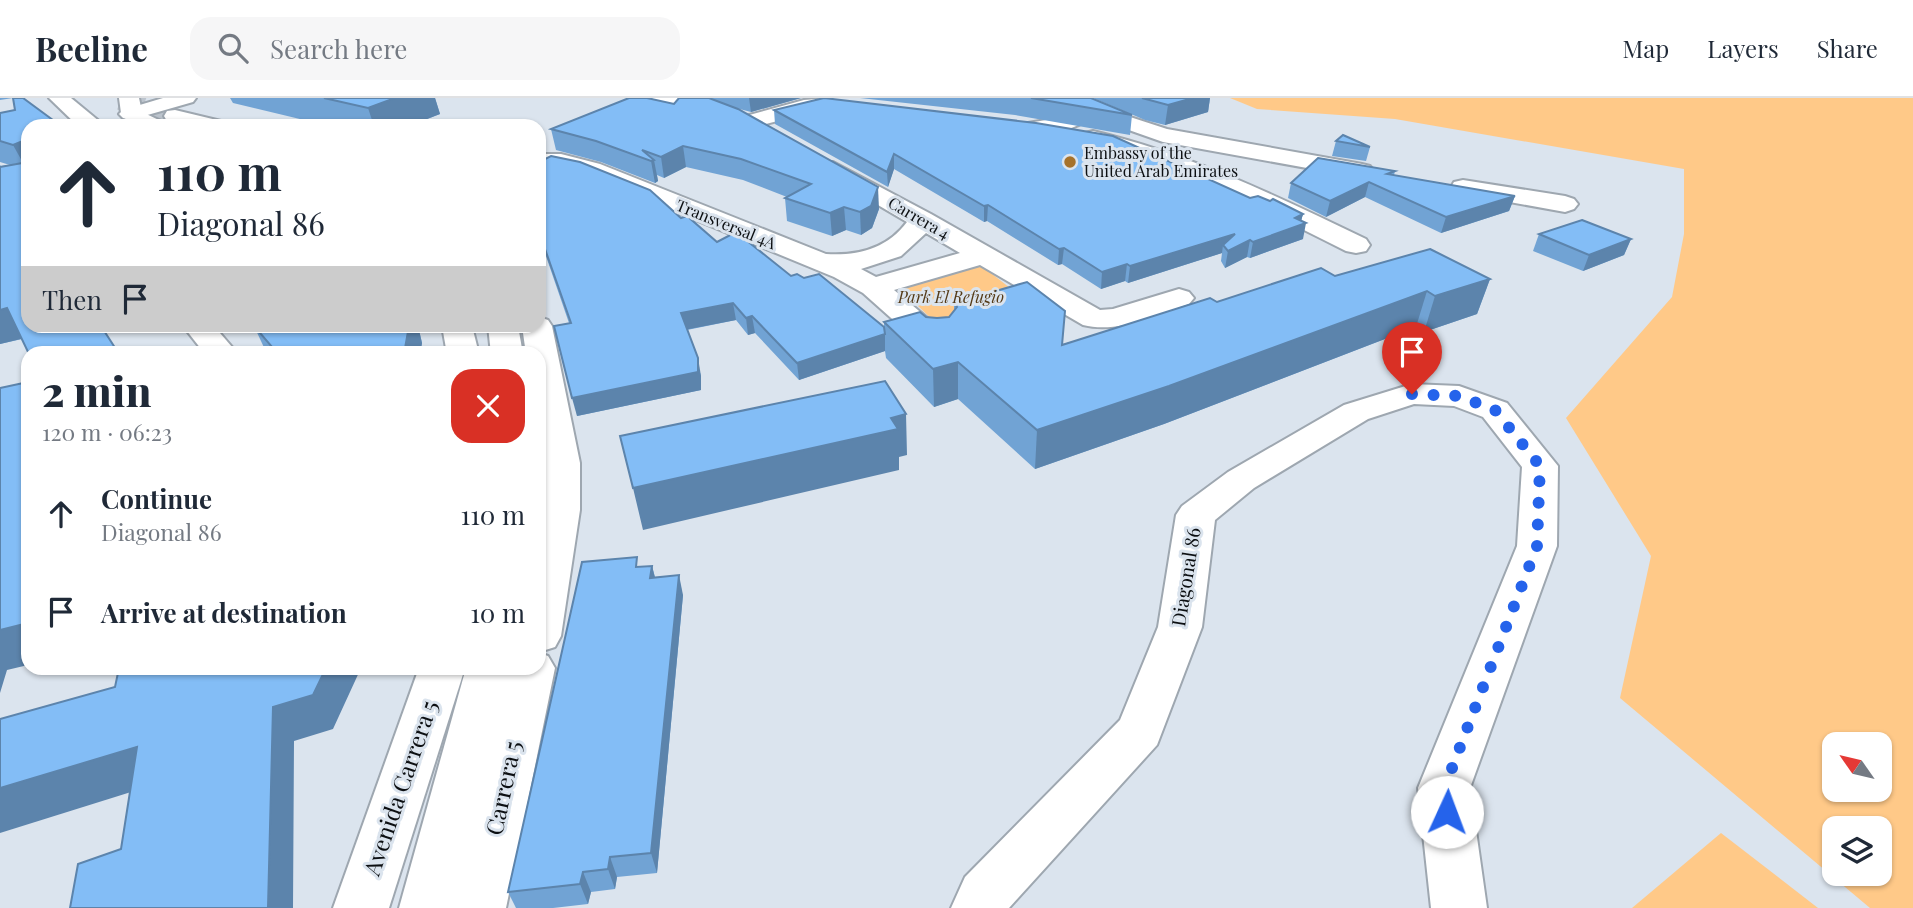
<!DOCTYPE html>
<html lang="en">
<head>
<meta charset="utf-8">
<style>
	:root { --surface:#fff; --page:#f6f6f7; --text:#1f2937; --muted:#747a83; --line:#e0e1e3 }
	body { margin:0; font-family:"Playfair Display",serif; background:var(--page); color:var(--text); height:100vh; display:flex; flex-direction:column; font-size:26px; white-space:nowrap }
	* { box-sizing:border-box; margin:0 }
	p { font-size:23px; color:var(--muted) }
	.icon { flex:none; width:38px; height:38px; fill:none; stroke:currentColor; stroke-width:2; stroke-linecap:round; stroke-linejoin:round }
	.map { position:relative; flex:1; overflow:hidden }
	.panel { position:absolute; left:21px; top:248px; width:525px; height:329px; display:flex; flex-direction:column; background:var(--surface); border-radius:21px; box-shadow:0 2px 5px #0004 }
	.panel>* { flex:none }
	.guide { position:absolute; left:21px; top:21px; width:525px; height:214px; border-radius:21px; box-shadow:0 2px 5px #0004; background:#fff; color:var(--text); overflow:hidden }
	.needle { width:46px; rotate:304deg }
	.controls { position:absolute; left:1822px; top:634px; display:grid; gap:14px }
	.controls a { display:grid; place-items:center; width:70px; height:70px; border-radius:14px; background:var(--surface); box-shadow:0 2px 5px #0004; font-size:35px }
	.pin { position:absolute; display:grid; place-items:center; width:60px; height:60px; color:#fff; margin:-72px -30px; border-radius:50% 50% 50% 0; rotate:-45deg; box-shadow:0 0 7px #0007 }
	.pin .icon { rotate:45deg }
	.me { position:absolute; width:77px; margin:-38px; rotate:2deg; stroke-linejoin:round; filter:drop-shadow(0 0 5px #0008) }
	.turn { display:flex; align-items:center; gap:24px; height:147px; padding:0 21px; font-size:32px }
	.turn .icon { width:91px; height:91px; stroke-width:2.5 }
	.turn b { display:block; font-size:49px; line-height:60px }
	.then { display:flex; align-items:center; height:66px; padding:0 21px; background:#0003; gap:14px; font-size:26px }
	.round { display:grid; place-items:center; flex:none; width:74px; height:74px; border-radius:21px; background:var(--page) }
	.headline { display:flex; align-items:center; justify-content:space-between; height:119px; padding:0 21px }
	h1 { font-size:42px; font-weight:800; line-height:52px }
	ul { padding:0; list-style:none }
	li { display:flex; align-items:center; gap:21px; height:98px; padding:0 21px }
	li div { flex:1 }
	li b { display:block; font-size:26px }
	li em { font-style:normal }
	header { display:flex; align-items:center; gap:42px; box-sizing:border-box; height:98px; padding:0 35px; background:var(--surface); border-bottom:2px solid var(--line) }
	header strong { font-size:33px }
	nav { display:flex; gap:38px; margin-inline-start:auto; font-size:24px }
	.search { width:490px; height:63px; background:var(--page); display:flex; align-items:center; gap:18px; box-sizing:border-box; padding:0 24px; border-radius:21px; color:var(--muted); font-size:26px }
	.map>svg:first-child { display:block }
</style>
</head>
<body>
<header>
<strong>Beeline</strong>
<div class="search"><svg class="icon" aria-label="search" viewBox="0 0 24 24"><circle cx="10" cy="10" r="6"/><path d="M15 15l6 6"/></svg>Search here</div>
<nav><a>Map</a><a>Layers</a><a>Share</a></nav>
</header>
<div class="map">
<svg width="1913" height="810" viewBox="0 0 1913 810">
	<rect width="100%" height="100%" fill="#dbe4ee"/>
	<g fill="#ffc988" fill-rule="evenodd">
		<path d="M1230 0H1913V810H1870L1620 600 1651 458 1566 320 1672 199 1684 136V71L1395 21 1257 11ZM1834 646H1880V691H1834ZM1834 730H1880V775H1834Z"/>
		<polygon points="982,168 1024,201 937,226 899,190"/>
		<polygon points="1721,735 1818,810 1632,810"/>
	</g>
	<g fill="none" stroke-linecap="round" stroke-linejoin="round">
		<polyline stroke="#bcc4cd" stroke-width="24" stroke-dasharray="24 11" stroke-linecap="butt" points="121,0 175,18"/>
		<defs>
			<g id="minor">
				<polygon points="163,0 196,0 193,4 130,22 123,20 119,16 123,12"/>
				<polygon points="652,0 689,0 735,11 739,15 735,19 728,21 655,4"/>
				<polygon points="830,0 835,5 832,9 750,30 742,29 739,24 742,19 804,2"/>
				<path d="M1058 0H1085L1127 18 1167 31 1362 66 1370 68 1374 73 1370 78 1362 80 1163 44 1092 19C1077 31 1047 39 1028 35L1025 30 1028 25 1058 20 1075 11Z"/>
				<path d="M1093 33C1190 56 1277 98 1366 141L1370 147 1366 153 1356 155 1346 153C1261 110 1178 68 1085 45L1082 40 1085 35Z"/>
				<path d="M539 56H561L600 66 826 156C857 158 887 151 907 124L825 76 821 71 825 66 833 64 931 116 1100 212 1113 211 1179 191 1189 194 1194 200 1189 206C1156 217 1118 236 1083 227L980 167 894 192 949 238 954 245 949 252 938 254 927 252 863 195 834 179 584 76 561 70H539ZM926 135 960 155 876 179 861 171 901 158Z"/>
				<polygon points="1463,82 1565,98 1574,101 1578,106 1574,111 1565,114 1454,94 1451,89 1454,84"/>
				<polygon points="539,219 548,222 552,228 580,365 580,412 561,538 555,549 539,554 539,425 544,365 539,336 539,256 526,256 522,228 539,228"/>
				<polygon points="183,228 214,228 238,256 205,256"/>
				<polygon points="1412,286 1459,288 1507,305 1558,368 1557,448 1470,690 1487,810 1431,810 1418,690 1517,448 1522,369 1483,319 1454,308 1414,306 1368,321 1254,390 1215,422 1202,529 1157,647 1009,810 951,810 965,779 1120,622 1158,529 1176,417 1182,408 1228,374 1344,307"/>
				<polygon points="539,555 548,558 555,570 506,810 450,810 509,570 539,570"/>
			</g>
			<g id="major">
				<polygon points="49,0 71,0 105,28 78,28"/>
				<polygon points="119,0 139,0 142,14 161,23 164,28 130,26 121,15"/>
				<polygon points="175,12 221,23 224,28 188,28 167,23 164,18 167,13"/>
				<polygon points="442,228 472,228 479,256 447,256"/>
				<polygon points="488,228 518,228 523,256 491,256"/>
				<polygon points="419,570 465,570 389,810 333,810"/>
				<polygon points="466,570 512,570 455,810 399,810"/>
			</g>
		</defs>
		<use href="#minor" stroke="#9ea7b0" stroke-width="4"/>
		<use href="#major" stroke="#9ea7b0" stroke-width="4"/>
		<use href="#minor" fill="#fff" fill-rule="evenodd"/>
		<use href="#major" fill="#fff" fill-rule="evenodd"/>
	</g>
	<g fill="#71a3d4">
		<polygon points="0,0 23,0 61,28 22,241 0,246 0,67 1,68 10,67 0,64 0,15 15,12 13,0 0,2"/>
		<polygon points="230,0 435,0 440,16 409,28 329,28 233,5"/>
		<polygon points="679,0 801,0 751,14 732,9 879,111 872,130 861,137 846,132 832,138 787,123 785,100 787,99 743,82 686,69 664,80 657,77 658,83 655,85 601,64 556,52 551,31 674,6"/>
		<polygon points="860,0 1091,0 1132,17 1130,37 1015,17"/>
		<polygon points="1093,0 1210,0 1208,14 1165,27 1145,22"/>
		<polygon points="774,12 1270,103 1303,116 1301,123 1303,141 1250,160 1247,159 1225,170 1221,163 1222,155 1128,185 1125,183 1101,191 1062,166 1058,167 987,123 984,124 894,71 888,89 775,26"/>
		<polygon points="1336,43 1370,49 1366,63 1332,58"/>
		<polygon points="539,64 681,120 717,144 791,178 884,229 884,224 926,219 937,220 949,219 954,213 954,205 1063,246 1217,204 1335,178 1490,181 1477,216 1424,234 1416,229 1164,326 1035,371 958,301 934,309 886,260 885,253 799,282 755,235 748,237 736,222 687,232 701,278 701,292 577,318 569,225 539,138"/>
		<polygon points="1395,73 1394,77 1515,98 1509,113 1441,135 1365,99 1326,119 1288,100 1291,85"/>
		<polygon points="1539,136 1631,141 1624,157 1583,173 1533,153"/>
		<polygon points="254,228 418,228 422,245 420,256 267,256"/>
		<polygon points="652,468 655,479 683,497 657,775 617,779 615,791 591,794 588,806 553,810 516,810 508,794 639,469"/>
	</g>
	<g fill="#5c84ac">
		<polygon points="395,0 435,0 440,16 409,28 374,28 368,10"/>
		<polygon points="749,0 801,0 751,14"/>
		<polygon points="1193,0 1210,0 1208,14 1165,27 1168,7"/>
		<polygon points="28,41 28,72 27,72 13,47"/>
		<polygon points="683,48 686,69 664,80 661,59"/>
		<polygon points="894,56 894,71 888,89 887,74"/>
		<polygon points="654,62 658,83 655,85 651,63"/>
		<polygon points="1369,84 1365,99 1326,119 1330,103"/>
		<polygon points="878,89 879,111 872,130 861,137 860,114"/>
		<polygon points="1515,98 1509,113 1441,135 1446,119"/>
		<polygon points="988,107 987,123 984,124 984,108"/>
		<polygon points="844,109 846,132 832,138 830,115"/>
		<polygon points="1303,116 1300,127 1306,125 1303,141 1250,160 1253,144"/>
		<polygon points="1235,136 1250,142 1247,159 1225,170 1228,153 1223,147 1222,155 1128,185 1130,168"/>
		<polygon points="1631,141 1624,157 1583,173 1589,157"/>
		<polygon points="1064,150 1062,166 1058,167 1059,151"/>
		<polygon points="1127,166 1125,183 1101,191 1102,174"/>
		<polygon points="1490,181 1477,216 1424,234 1435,198"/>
		<polygon points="1427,193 1416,229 1164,326 1035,371 1037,332"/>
		<polygon points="733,205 736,222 684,232 681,215"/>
		<polygon points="7,210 25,240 0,246 0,212"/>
		<polygon points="752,218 755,235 748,237 746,220"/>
		<polygon points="409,228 418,228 422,245 420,256 404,256"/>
		<polygon points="885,236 885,253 799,282 797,265"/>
		<polygon points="698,260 701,278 701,292 577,318 572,300"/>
		<polygon points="958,264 958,301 934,309 933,271"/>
		<polygon points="906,316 907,357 899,359 899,372 643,432 633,390"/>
		<polygon points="652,468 657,488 650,480"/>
		<polygon points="679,477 683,497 657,775 651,755"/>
		<polygon points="28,525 28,567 7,572 0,595 0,532"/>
		<polygon points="326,570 361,570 333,631 294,643 293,810 268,810 273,609"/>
		<polygon points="137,649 163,684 0,735 0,690"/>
		<polygon points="610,759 617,779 615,791 608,771"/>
		<polygon points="583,774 591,794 588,806 580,786"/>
	</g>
	<g fill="#83bdf6" stroke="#5c84ac" stroke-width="2">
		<polygon points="13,0 23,0 61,28 28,28 28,41 13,47 0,43 0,15 15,12"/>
		<polygon points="324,0 395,0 368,10"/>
		<polygon points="629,0 647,0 674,6 679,0 709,0 738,11 878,89 871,108 860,114 844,109 830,115 785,100 811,86 741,61 683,48 661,59 642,52 654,62 651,63 596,43 551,31"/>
		<polygon points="824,0 1036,25 1113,38 1250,100 1258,98 1270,103 1273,101 1303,116 1295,120 1306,125 1253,144 1250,142 1228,153 1223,147 1235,136 1130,168 1127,166 1102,174 1064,150 1059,151 988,107 984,108 894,56 887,74 774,12"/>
		<polygon points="1031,0 1091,0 1132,17"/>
		<polygon points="1142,0 1193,0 1168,7"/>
		<polygon points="1343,37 1370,49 1336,43"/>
		<polygon points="551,58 580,64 650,92 681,120 687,118 717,144 736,134 791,178 797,176 804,180 819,176 884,229 885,236 797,265 752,218 746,220 733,205 681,215 698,260 698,274 572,300 554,228 571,225 539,134 539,64"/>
		<polygon points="1318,60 1395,73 1387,76 1515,98 1446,119 1369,84 1330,103 1291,85"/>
		<polygon points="28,64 28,228 101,228 119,256 29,256 7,210 0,212 0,69"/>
		<polygon points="1582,122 1631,141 1589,157 1539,136"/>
		<polygon points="1430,151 1490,181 1435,198 1427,193 1169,288 1037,332 958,264 933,271 884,224 920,214 926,219 937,220 949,219 957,209 954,205 1027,184 1065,213 1062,247 1210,200 1217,204 1321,170 1335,178"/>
		<polygon points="254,228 409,228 404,256 278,256"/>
		<polygon points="885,283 906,316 891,320 898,331 633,390 620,338"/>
		<polygon points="28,284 28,525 0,532 0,290"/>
		<polygon points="637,459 636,469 652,468 650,480 679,477 651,755 610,759 608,771 583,774 580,786 508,794 582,464"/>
		<polygon points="119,570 326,570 313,597 273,609 268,810 70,810 78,766 121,751 137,649 0,690 0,621 115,589"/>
	</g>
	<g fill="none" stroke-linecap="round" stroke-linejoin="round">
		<polyline stroke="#2563eb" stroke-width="12" stroke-dasharray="0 21.6" points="1412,296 1459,298 1495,312 1540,368 1537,448 1444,691 1447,714"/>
	</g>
	<circle fill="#a6722b" stroke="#dbe4ee" stroke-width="2.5" cx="1070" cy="64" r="7"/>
	<g text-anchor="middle" stroke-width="6" stroke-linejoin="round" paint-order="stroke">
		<g font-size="16" fill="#0c0f12" stroke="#dbe4ee" text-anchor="start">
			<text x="1084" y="61">Embassy of the<tspan x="1084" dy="18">United Arab Emirates</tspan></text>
		</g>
		<g font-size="16" fill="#0c0f12" stroke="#dbe4ee">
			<text transform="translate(919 120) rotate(30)" y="6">Carrera 4</text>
			<text transform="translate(726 126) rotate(22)" y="6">Transversal 4A</text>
		</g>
		<g font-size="16" font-style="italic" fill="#543a17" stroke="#dbe4ee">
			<text x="951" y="205">Park El Refugio</text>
		</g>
		<g font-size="19" fill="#0c0f12" stroke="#dbe4ee">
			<text transform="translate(1186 479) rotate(-81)" y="7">Diagonal 86</text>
		</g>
		<g font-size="23" fill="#0c0f12" stroke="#dbe4ee">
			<text transform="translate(401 690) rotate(-71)" y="8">Avenida Carrera 5</text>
			<text transform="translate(504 690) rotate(-78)" y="8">Carrera 5</text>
		</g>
	</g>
</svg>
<div class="controls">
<a><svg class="needle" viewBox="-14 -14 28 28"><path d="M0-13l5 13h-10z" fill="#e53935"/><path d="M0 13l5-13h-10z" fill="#747a83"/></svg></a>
<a><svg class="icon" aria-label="layers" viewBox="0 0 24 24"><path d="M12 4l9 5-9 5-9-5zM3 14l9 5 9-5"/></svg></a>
</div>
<div class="pin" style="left:1412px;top:296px;background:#d93025"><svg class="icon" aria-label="arrive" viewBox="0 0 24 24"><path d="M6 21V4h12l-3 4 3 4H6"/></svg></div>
<svg class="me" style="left:1447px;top:714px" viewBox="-20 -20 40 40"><circle r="19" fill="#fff"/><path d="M0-13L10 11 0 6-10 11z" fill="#2563eb"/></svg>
<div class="guide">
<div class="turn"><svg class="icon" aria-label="ahead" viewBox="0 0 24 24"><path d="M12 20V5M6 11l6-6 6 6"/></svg><div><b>110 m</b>Diagonal 86</div></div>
<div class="then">Then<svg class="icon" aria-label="arrive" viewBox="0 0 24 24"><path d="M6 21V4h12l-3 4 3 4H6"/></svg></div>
</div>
<section class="panel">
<div class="headline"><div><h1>2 min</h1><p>120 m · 06:23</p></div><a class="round" style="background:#d93025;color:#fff"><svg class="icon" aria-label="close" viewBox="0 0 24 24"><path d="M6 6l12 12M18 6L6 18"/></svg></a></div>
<ul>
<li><svg class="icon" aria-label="ahead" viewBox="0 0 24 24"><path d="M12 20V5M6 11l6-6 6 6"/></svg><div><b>Continue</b><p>Diagonal 86</p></div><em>110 m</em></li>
<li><svg class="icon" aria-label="arrive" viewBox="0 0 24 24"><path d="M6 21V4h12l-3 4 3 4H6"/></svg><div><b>Arrive at destination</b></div><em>10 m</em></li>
</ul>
</section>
</div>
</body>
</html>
